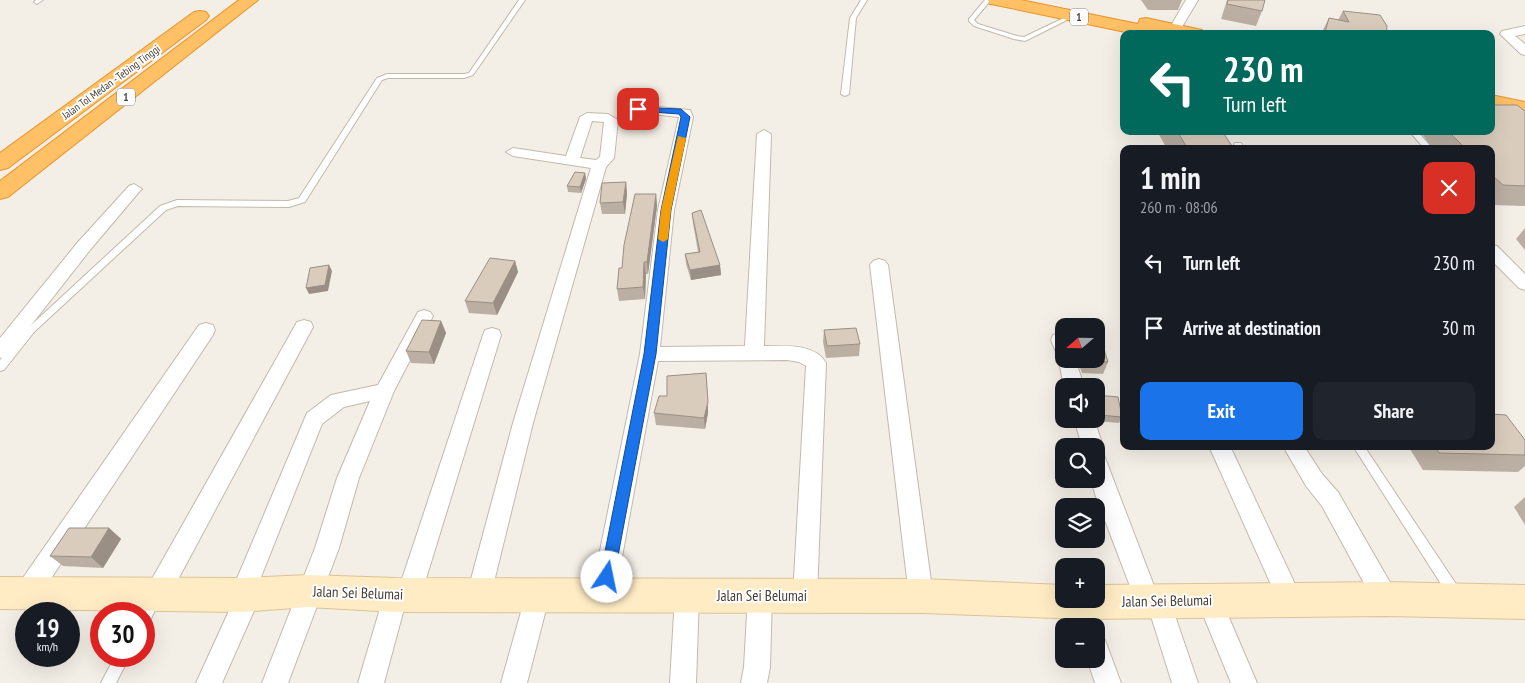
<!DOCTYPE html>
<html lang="en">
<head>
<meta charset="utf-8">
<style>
	:root { --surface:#171b24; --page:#20242c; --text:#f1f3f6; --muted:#9ea1a6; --accent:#1a73e8 }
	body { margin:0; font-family:"PT Sans Narrow",sans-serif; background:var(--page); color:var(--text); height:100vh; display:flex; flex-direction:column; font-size:19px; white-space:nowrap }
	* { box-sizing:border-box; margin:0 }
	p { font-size:16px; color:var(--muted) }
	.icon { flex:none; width:28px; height:28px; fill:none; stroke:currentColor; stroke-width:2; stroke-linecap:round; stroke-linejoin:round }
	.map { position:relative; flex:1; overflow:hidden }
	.sheet { position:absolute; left:1120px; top:145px; width:375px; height:305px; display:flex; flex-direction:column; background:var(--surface); border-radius:10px; box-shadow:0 5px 20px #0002 }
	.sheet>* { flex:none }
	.guide { position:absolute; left:1120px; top:30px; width:375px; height:105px; border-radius:10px; box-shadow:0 5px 20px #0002; background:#00695c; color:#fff; overflow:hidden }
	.needle { width:32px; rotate:250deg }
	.buttons { position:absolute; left:1055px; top:318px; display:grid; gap:10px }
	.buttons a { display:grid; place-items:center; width:50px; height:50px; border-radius:10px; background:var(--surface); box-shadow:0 5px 20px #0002; font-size:25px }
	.speed { position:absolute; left:15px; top:602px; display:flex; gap:10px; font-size:25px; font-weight:700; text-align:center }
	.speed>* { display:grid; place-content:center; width:65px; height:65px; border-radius:50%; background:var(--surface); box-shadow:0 5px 20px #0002; line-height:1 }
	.speed small { font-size:12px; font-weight:400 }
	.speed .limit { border:8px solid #d22; background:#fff; color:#111 }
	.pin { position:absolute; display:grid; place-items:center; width:42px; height:42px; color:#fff; margin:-21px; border-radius:10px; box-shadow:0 2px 8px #0006 }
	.me { position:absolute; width:55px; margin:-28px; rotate:11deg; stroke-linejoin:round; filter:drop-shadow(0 0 4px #0008) }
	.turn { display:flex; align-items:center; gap:18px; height:105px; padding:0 20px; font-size:22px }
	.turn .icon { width:65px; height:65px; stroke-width:2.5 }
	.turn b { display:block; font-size:35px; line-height:42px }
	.round { display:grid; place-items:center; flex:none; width:52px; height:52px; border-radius:10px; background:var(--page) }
	.head { display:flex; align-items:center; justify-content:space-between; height:85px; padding:0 20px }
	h1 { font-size:30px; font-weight:600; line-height:38px }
	.action { display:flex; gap:10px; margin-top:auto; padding:10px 20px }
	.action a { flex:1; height:58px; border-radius:10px; background:var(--accent); color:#fff; font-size:20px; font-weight:600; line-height:58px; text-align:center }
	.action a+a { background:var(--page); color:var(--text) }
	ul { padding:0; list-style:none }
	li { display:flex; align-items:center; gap:15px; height:65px; padding:0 20px }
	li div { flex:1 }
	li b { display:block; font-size:19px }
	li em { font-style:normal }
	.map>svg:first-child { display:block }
</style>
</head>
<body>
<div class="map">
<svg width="1525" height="683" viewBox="0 0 1525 683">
	<rect width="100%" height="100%" fill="#f4efe6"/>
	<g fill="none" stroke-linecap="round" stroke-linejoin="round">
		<defs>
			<g id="lane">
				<polygon points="36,0 43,0 37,4 34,2"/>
				<polygon points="519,0 525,0 473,75 464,78 388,78 382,80 305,202 289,207 178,206 166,210 34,332 4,370 0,371 0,360 28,328 160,206 177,200 288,201 299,198 377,78 387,74 464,74 469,73"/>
				<polygon points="861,0 867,0 856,18 849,94 845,96 841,94 850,18"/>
				<polygon points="985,0 991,0 974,20 978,24 1017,36 1024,37 1070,15 1075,16 1025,41 1014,39 974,26 969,21 969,19"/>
				<polygon points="1409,131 1417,131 1433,149 1425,149"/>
				<polygon points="1235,143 1241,143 1245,149 1237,149 1234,145"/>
				<polygon points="1353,446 1364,446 1460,590 1461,594 1460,598 1455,600 1450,598"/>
				<polygon points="154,593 159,595 160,599 149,623 144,625 144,614 140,614 149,595"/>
				<polygon points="115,656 130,656 116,683 101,683"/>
			</g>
			<g id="street">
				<polygon points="1186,0 1198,0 1179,32 1171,32 1169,29"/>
				<polygon points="1525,26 1525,34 1515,36 1525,44 1525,55 1521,54 1500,34 1502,31"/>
				<path d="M638 105 690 110 693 117 674 210 660 347 745 346 757 134 764 130 771 134 764 346C783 346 815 343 826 363L817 596 814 604 805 607 796 604 793 596 806 366 799 362 787 360 658 361 615 595 612 603 603 606 594 603 591 595 640 354 658 210 679 117 633 112 631 109Z"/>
				<path d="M587 113 608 114 618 120 614 158 606 167 533 423 491 594 488 602 479 605 470 602 467 594 513 423 591 168 513 156 506 152 513 148 566 156 580 117ZM592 121 604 122 600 157 596 160 580 158Z"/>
				<polygon points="134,184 142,189 139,192 90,250 7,356 0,358 0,338 78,242 129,186"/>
				<polygon points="1491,245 1497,246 1525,274 1525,290 1519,288 1491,260"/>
				<polygon points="879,259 885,261 888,265 933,596 930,604 921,607 912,604 909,596 870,265 873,261"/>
				<polygon points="424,310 430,312 433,316 394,391 359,478 339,548 288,683 262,683 315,548 337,478 370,401 344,407 322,424 257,587 261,595 222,683 196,683 233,602 230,595 307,413 331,395 378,385 418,312"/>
				<polygon points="304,320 311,322 313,327 166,602 157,605 148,602 145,594 148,586 297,322"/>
				<polygon points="206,323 213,325 215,330 213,335 36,601 27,604 18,601 15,593 18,585 199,325"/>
				<polygon points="492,328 499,330 501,335 421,595 418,603 409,606 405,605 384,683 358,683 384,595 387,587 396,584 400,585 483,335 485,330"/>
				<polygon points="1060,333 1064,334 1064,359 1075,359 1084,386 1064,386 1058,357 1051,340 1053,335"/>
				<polygon points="1074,419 1094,419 1103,446 1097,453 1104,455 1156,591 1167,593 1170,601 1198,683 1172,683 1150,613 1139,610 1095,494 1091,479 1096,479 1096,446 1082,446"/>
				<polygon points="1209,446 1230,446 1302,599 1299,607 1290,610 1281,607"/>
				<polygon points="1283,446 1304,446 1322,474 1338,492 1395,591 1398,599 1395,607 1386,610 1377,607 1322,506 1306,486"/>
				<polygon points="538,583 547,586 550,594 527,683 501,683 526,594 529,586"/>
				<polygon points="687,585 696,588 699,596 696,683 670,683 675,596 678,588"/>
				<polygon points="760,585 769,588 772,596 770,667 767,683 741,683 744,667 748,596 751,588"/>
				<polygon points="1209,589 1218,592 1257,683 1231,683 1197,600 1200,592"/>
				<polygon points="1071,599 1093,599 1101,626 1098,634 1096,626 1077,626 1070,602"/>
				<polygon points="1096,637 1105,640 1121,683 1095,683 1087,659 1096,659"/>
			</g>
			<polygon id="secondary" points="308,575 396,578 921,579 1064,585 1064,599 1096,599 1096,585 1386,582 1525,585 1525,619 1386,616 1082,619 921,613 396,612 308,607 242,612 0,609 0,577 242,578"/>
			<g id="highway">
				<polygon points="239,0 258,0 8,197 0,199 0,181"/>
				<polygon points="988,0 1021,0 1138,24 1140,19 1146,18 1202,30 1205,34 1135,34 996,5 990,4"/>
				<polygon points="200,11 206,12 209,16 206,20 8,168 0,170 0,153 194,12"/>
				<polygon points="1491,95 1525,102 1525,114 1491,107"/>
			</g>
		</defs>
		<use href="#lane" stroke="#c3b9ab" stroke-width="2"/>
		<use href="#street" stroke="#c3b9ab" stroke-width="2"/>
		<use href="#secondary" stroke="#dbc394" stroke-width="2"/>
		<use href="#highway" stroke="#e9942b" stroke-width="2"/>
		<use href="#lane" fill="#fff" fill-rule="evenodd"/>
		<use href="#street" fill="#fff" fill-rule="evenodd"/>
		<use href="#secondary" fill="#ffecc5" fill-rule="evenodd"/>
		<use href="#highway" fill="#ffc066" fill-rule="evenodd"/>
	</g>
	<g fill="#bbafa3">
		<polygon points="1141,0 1182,0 1178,10 1148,10"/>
		<polygon points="1227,0 1265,0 1262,11 1256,26 1221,19"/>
		<polygon points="1343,11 1386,34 1321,34 1329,18 1338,20"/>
		<polygon points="1525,111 1525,206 1491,205 1491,149 1433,149 1420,131 1491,131"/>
		<polygon points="1157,131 1222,131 1234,149 1167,149"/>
		<polygon points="585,173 586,179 581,193 568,192 567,186"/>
		<polygon points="626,182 627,194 625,214 602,214 600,203"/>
		<polygon points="656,194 657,206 648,274 646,274 645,299 619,301 617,289 622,268"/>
		<polygon points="692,213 720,265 721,275 691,280 686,264 685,254 698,252 693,223"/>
		<polygon points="1525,228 1525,250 1516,239"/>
		<polygon points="515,261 518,272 497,315 469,313 465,301"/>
		<polygon points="441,321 446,333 434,364 411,363 406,351"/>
		<polygon points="824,330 860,344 859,356 826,358 823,342"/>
		<polygon points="1077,359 1096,359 1108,362 1103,374 1082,373"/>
		<polygon points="706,373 708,413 705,429 656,425 654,413 667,396"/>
		<polygon points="1096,395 1122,417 1119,423 1097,421 1095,419 1096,419"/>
		<polygon points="1525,440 1525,466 1518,472 1423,470 1408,446 1491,446"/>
		<polygon points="1525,497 1525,525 1514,507"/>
		<polygon points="109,528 121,539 103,568 63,566 50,556"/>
	</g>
	<g fill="#998f84">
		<polygon points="585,173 586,179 581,193 580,187"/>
		<polygon points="626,182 627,194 625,214 623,202"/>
		<polygon points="656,194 657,206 648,274 647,262"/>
		<polygon points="515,261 518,272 497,315 493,303"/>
		<polygon points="644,262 646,274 645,299 643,287"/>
		<polygon points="329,265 332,271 328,291 309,294 306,288"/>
		<polygon points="720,265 721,275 691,280 690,270"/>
		<polygon points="441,321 446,333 434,364 429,352"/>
		<polygon points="708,402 708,413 705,429 704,418"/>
		<polygon points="109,528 121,539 103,568 91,557"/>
	</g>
	<g fill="#daccbd" stroke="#998f84">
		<polygon points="1228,0 1265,0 1262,11 1227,4"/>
		<polygon points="1343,11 1380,15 1387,26 1386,34 1335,34 1325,32 1329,18 1349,22"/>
		<polygon points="1491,105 1517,105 1525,111 1525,186 1503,185 1491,174 1491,149 1466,149 1448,131 1491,131"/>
		<polygon points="1177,131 1222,131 1234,149 1188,149"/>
		<polygon points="575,172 585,173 580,187 567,186"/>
		<polygon points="626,182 623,202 600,203 602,183"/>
		<polygon points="635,194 656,194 647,262 644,262 643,287 617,289 619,268 622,268 624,245"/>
		<polygon points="701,210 720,265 690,270 685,254 700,252 692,213"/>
		<polygon points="490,258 515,261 493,303 465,301"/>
		<polygon points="329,265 325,285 306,288 310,268"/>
		<polygon points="422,320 441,321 429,352 406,351"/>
		<polygon points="856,328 860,344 827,346 824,330"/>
		<polygon points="1096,343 1102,343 1108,362 1087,361 1086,359 1096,359"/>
		<polygon points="706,373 708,402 704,418 654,413 659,396 667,396 667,376"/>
		<polygon points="1096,395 1118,397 1122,417 1099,415 1096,412"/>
		<polygon points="1491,414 1506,415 1525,440 1525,455 1439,453 1435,446 1491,446"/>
		<polygon points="69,528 109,528 91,557 50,556"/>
	</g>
	<polygon fill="#1a73e8" stroke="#114b97" points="635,107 681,109 690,117 671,210 656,354 614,577 612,582 607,583 602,582 600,577 644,354 661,210 681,117 679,114 638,111 635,111"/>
	<polygon fill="#f59e0b" points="678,136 686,138 671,210 668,239 663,242 658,239 661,210"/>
	<g text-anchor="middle" stroke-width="4" stroke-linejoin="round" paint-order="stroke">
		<g fill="#fff" stroke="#7e7972" stroke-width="1">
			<rect x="1070" y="8.5" width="18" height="17" rx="4"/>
			<rect x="117" y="88.5" width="18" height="17" rx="4"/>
		</g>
		<g font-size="11" font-weight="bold" fill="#473f35">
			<text x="1079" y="21">1</text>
			<text x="126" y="101">1</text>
		</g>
		<g font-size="11" fill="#473f35" stroke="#fff">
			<text transform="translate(111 82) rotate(-36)" y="4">Jalan Tol Medan - Tebing Tinggi</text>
		</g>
		<g font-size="15" fill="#473f35" stroke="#fff">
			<text transform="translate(358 593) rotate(2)" y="5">Jalan Sei Belumai</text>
			<text x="762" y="601">Jalan Sei Belumai</text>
			<text transform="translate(1167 601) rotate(-1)" y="5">Jalan Sei Belumai</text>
		</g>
	</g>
</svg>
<div class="buttons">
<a><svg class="needle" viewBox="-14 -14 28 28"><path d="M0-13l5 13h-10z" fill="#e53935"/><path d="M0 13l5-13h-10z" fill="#9ea1a6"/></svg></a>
<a><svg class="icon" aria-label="sound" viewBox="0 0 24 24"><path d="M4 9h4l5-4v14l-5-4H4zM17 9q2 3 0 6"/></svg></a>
<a><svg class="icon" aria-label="search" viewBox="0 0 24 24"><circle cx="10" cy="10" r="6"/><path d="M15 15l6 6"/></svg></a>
<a><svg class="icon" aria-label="layers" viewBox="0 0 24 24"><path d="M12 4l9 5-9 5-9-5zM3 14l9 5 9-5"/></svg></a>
<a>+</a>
<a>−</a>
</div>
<div class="speed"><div>19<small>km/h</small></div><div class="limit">30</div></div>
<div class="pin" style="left:638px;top:109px;background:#d93025"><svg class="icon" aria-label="arrive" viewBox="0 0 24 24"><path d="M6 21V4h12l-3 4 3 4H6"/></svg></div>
<svg class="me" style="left:607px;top:577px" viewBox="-20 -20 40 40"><circle r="19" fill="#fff"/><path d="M0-13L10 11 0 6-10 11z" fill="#1a73e8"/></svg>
<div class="guide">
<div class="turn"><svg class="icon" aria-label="left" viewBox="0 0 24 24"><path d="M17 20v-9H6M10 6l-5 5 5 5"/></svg><div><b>230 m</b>Turn left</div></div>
</div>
<section class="sheet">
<div class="head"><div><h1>1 min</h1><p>260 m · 08:06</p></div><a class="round" style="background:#d93025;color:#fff"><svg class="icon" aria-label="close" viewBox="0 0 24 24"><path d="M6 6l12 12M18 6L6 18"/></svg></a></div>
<ul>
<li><svg class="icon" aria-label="left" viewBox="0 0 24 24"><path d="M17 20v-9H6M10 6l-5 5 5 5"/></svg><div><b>Turn left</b></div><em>230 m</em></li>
<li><svg class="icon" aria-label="arrive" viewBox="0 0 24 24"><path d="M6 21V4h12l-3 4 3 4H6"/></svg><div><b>Arrive at destination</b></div><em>30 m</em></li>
</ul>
<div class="action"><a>Exit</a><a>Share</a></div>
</section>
</div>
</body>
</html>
